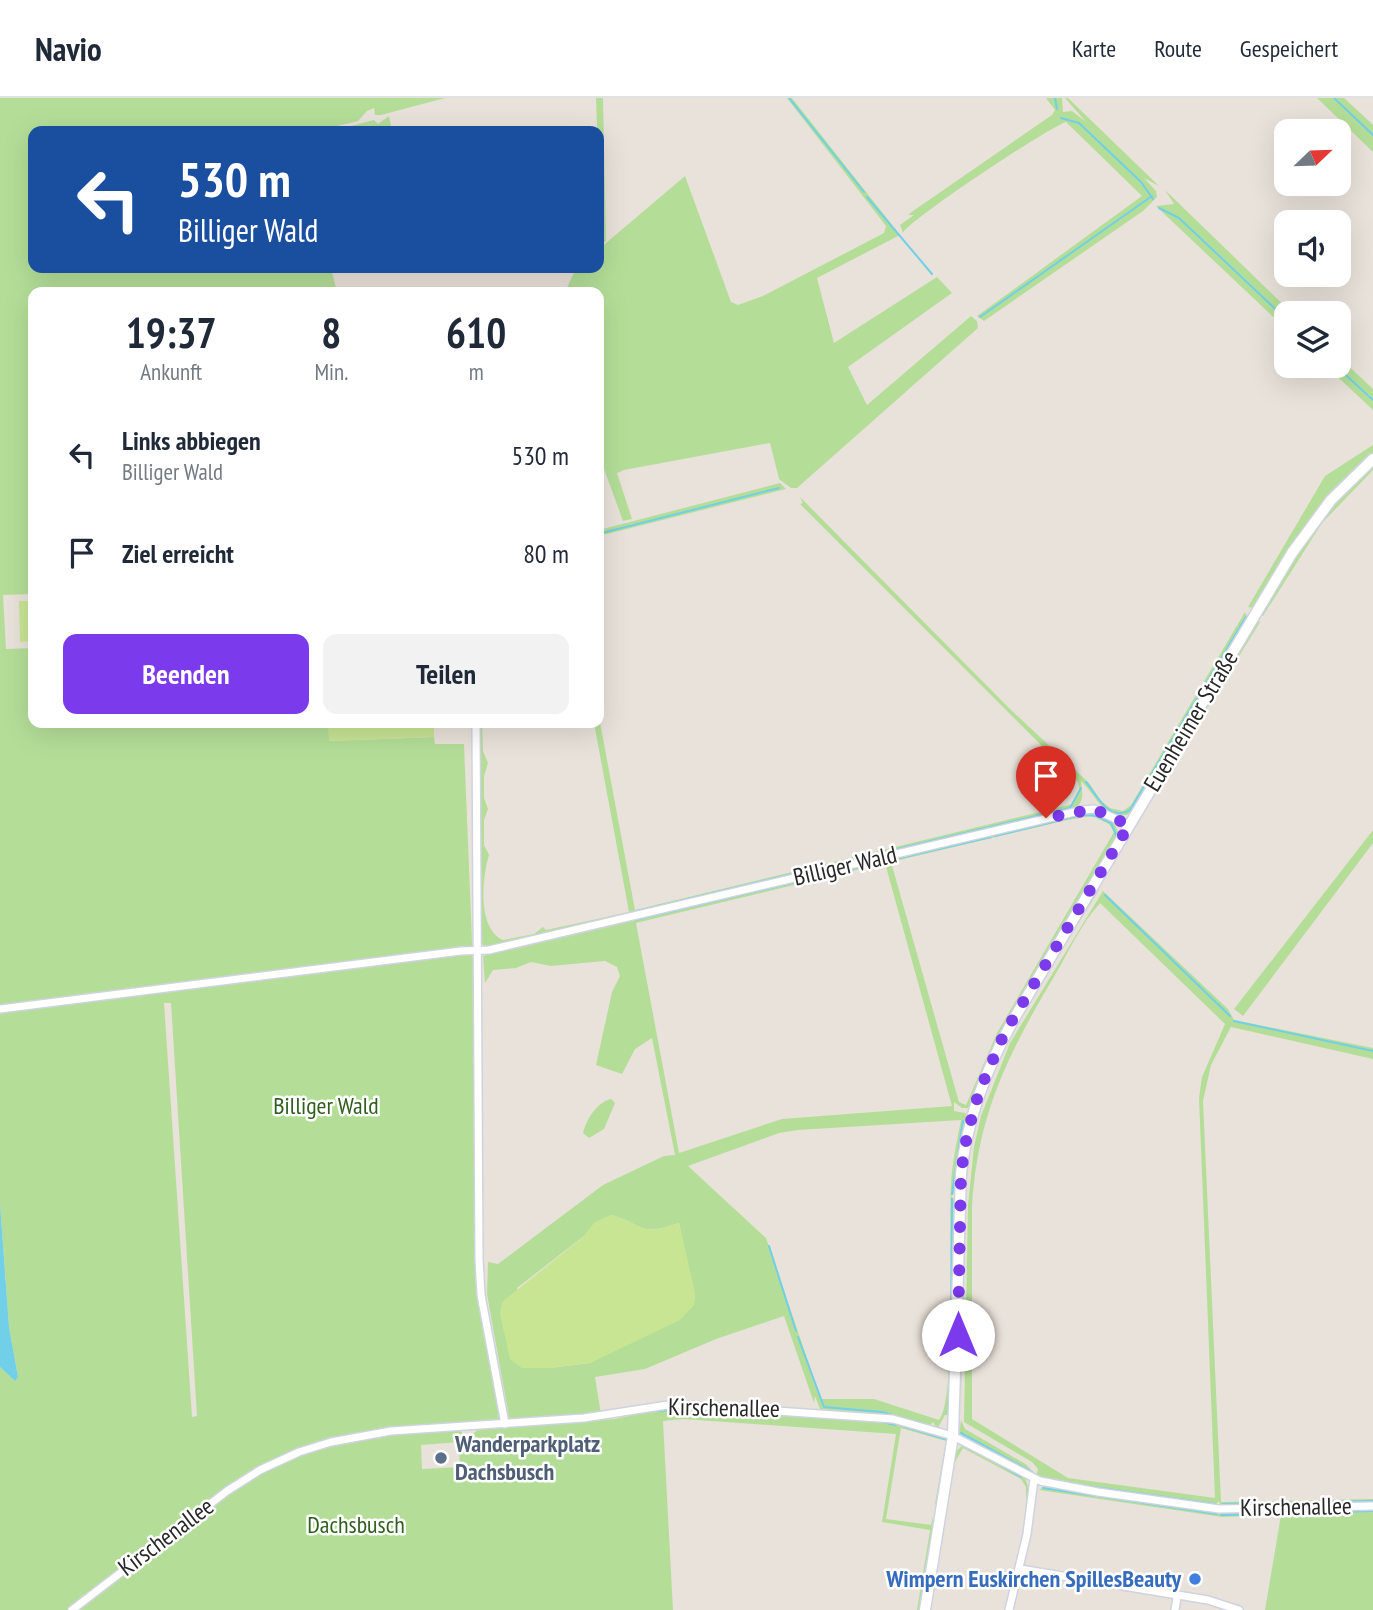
<!DOCTYPE html>
<html lang="de">
<head>
<meta charset="utf-8">
<style>
	:root { --surface:#fff; --page:#f2f2f3; --text:#1f2937; --muted:#747a83; --line:#e0e1e3; --accent:#7c3aed }
	body { margin:0; font-family:"PT Sans Narrow",sans-serif; background:var(--page); color:var(--text); height:100vh; display:flex; flex-direction:column; font-size:26px; white-space:nowrap }
	* { box-sizing:border-box; margin:0 }
	p { font-size:23px; color:var(--muted) }
	.icon { flex:none; width:38px; height:38px; fill:none; stroke:currentColor; stroke-width:2; stroke-linecap:round; stroke-linejoin:round }
	.map { position:relative; flex:1; overflow:hidden }
	.drawer { position:absolute; left:28px; top:189px; width:576px; height:441px; display:flex; flex-direction:column; background:var(--surface); border-radius:14px; box-shadow:0 7px 28px #0002 }
	.drawer>* { flex:none }
	.guide { position:absolute; left:28px; top:28px; width:576px; height:147px; border-radius:14px; box-shadow:0 7px 28px #0002; background:#1a4fa0; color:#fff; overflow:hidden }
	.needle { width:46px; rotate:67deg }
	.controls { position:absolute; left:1274px; top:21px; display:grid; gap:14px }
	.controls a { display:grid; place-items:center; width:77px; height:77px; border-radius:14px; background:var(--surface); box-shadow:0 7px 28px #0002; font-size:35px }
	.pin { position:absolute; display:grid; place-items:center; width:60px; height:60px; color:#fff; margin:-72px -30px; border-radius:50% 50% 50% 0; rotate:-45deg; box-shadow:0 0 7px #0007 }
	.pin .icon { rotate:45deg }
	.me { position:absolute; width:77px; margin:-38px; rotate:0deg; stroke-linejoin:round; filter:drop-shadow(0 0 5px #0008) }
	.turn { display:flex; align-items:center; gap:24px; height:147px; padding:0 35px; font-size:32px }
	.turn .icon { width:91px; height:91px; stroke-width:2.5 }
	.turn b { display:block; font-size:49px; line-height:60px }
	.eta { display:flex; justify-content:space-evenly; align-items:center; height:119px; text-align:center }
	.eta b { font-size:42px; font-weight:600; line-height:49px }
	.primary-button { display:flex; gap:14px; margin-top:auto; padding:14px 35px }
	.primary-button a { flex:1; height:80px; border-radius:14px; background:var(--accent); color:#fff; font-size:28px; font-weight:600; line-height:80px; text-align:center }
	.primary-button a+a { background:var(--page); color:var(--text) }
	ul { padding:0; list-style:none }
	li { display:flex; align-items:center; gap:21px; height:98px; padding:0 35px }
	li div { flex:1 }
	li b { display:block; font-size:26px }
	li em { font-style:normal }
	header { display:flex; align-items:center; gap:42px; box-sizing:border-box; height:98px; padding:0 35px; background:var(--surface); border-bottom:2px solid var(--line) }
	header strong { font-size:33px }
	nav { display:flex; gap:38px; margin-inline-start:auto; font-size:24px }
	.map>svg:first-child { display:block }
</style>
</head>
<body>
<header>
<strong>Navio</strong>
<nav><a>Karte</a><a>Route</a><a>Gespeichert</a></nav>
</header>
<div class="map">
<svg width="1373" height="1512" viewBox="0 0 1373 1512">
	<rect width="100%" height="100%" fill="#e9e2da"/>
	<g fill="#b4de98" fill-rule="evenodd">
		<path d="M0 0H445L381 17H375L374 10 367 13 358 23 317 33H33V170H331L337 194H33V496L3 497 6 551 33 550V625H377V628L329 643 434 639 435 646H464L473 868 475 1181 502 1321 395 1330 324 1343 230 1388 69 1512H0V1269L15 1283 18 1279 9 1229 0 1106ZM164 905H171L197 1318 192 1319Z"/>
		<polygon points="596,0 603,0 606,143 601,147"/>
		<polygon points="787,0 792,0 900,137 817,180 834,245 937,179 952,195 848,269 867,307 971,218 977,223 978,230 797,390 791,390 779,381 770,345 624,372 617,375 632,421 623,423 599,357 598,194 565,194 576,170 598,170 599,151 685,78 731,204 738,207 763,198 884,135 886,128"/>
		<path d="M1046 0H1062L1063 14 1072 13 1086 24 1065 0H1068L1159 88 1144 80 1156 93 1157 99 1143 113 984 223 977 218 1142 98 1066 24C1046 31 909 122 903 135L900 127 914 117H908L913 113 1052 17 1055 12Z"/>
		<polygon points="1317,0 1344,0 1370,24 1373,27 1373,54"/>
		<polygon points="389,18 392,33 332,33 374,22 378,26"/>
		<polygon points="1165,92 1292,215 1286,215 1286,231 1158,110 1156,108 1174,106"/>
		<polygon points="1339,259 1373,291 1373,312 1326,268 1339,268"/>
		<path d="M1373 347V356C1322 400 1289 453 1254 510L1248 509 1325 378Z"/>
		<polygon points="1373,366 1373,372 1322,425 1263,518 1261,517 1293,460 1342,396"/>
		<polygon points="780,385 786,391 599,438 599,432"/>
		<path d="M800 399 1009 610 1089 685 1101 703 1110 710 1123 713 1131 707 1245 514 1248 520 1133 712 1127 717C1100 718 1098 699 1081 683 1081 693 1087 702 1073 712L484 849 481 843 479 625H482L483 653 488 665 484 678V700L488 711 484 722V747L489 757C482 780 477 830 503 842L534 836 543 829 546 832 629 814 594 625H598L599 619 635 812 1073 706 1079 691 1078 684 800 406 803 405Z"/>
		<polygon points="1257,521 1260,524 1136,727 1135,725"/>
		<path d="M1087 714 1113 723 1119 736 998 941 969 1010H962L954 1004V1013L965 1015 967 1019 955 1095 951 1098 955 1102 953 1272 950 1317H945L937 1331 933 1324 929 1329 879 1316 820 1311 815 1298 814 1305 784 1218 716 1241 645 1271 595 1279 601 1316 512 1321 509 1319 487 1196 488 1164 498 1166 603 1087 664 1058 675 1057 652 940 635 951 622 976 596 967 612 894 620 878 617 869 605 863 551 868 531 864 516 870 493 872 485 885 483 858ZM1092 718 1109 726 1114 734 997 935 966 1007 959 1004 891 764 1067 722ZM885 765 952 1008 782 1021 679 1055 636 825ZM961 1022C957 1043 952 1065 951 1086 948 1124 957 1304 939 1322L874 1301H821L766 1140 688 1068 779 1035 798 1032ZM611 1117C646 1127 637 1139 679 1125L695 1201 590 1265 549 1270 517 1190Z"/>
		<polygon points="1373,732 1373,745 1243,918 1234,911"/>
		<polygon points="1097,791 1099,792 1012,933 987,989 973,1033 964,1101 961,1317 962,1118 966,1062 981,1001 1008,938"/>
		<path d="M1103 793 1228 911 1234 922 1373 950V961L1231 929 1211 967 1203 1003 1221 1404 1373 1401V1405L1220 1408 1219 1403 1214 1408 1054 1385 1036 1379 1038 1371 1032 1364 964 1324 968 1107 974 1049 981 1018 1010 945ZM1100 805 1225 926 1202 979 1199 1000 1215 1400 1068 1380 972 1321V1110C977 1017 1008 956 1055 877 1069 853 1081 826 1100 805Z"/>
		<path d="M611 1001 615 1005 604 1031 589 1040 583 1035C586 1022 597 1004 611 1001Z"/>
		<path d="M676 1308 885 1322 945 1339 948 1343 938 1405 935 1406 946 1343 901 1330 886 1421 931 1427 933 1419 936 1421 929 1462 926 1463 928 1470 921 1512H917L930 1432 882 1424 896 1336 683 1321 663 1323 673 1512H76L241 1386 281 1364 322 1349 393 1335 460 1331 464 1338 459 1344 421 1347 422 1371 460 1369 459 1351C470 1345 470 1334 483 1329L615 1321Z"/>
		<polygon points="961,1322 965,1331 1027,1367 1034,1376 959,1337"/>
		<path d="M963 1347 1021 1375C1028 1383 1030 1391 1026 1401V1389L1021 1381 963 1350 954 1366 929 1512 955 1354Z"/>
		<polygon points="1045,1388 1206,1412 1373,1410 1373,1512 1265,1512 1281,1417 1222,1419 1039,1392"/>
	</g>
	<g fill="#c8e594">
		<polygon points="19,503 33,503 33,543 20,544"/>
		<polygon points="377,625 434,625 434,639 329,643 328,630 377,628"/>
		<path d="M611 1117C646 1127 638 1139 679 1125L695 1195 694 1207 680 1222 590 1265 549 1270H522L510 1261 500 1216 502 1204 583 1139 595 1124Z"/>
	</g>
	<polygon fill="#71cfe7" points="0,1106 9,1229 18,1279 15,1283 0,1269"/>
	<g fill="none" stroke-linecap="round" stroke-linejoin="round">
		<g stroke="#71cfe7" stroke-width="2">
			<polyline points="789,0 864,94"/>
			<polyline points="1055,0 1057,11"/>
			<polyline points="1334,0 1373,37"/>
			<polyline points="1061,20 1079,25 1141,84 1153,101"/>
			<polyline points="867,99 932,176"/>
			<polyline points="1159,110 1179,120 1286,221"/>
			<polyline points="980,219 1152,98"/>
			<polyline points="1336,268 1373,302"/>
			<polyline points="598,436 779,390"/>
			<path d="M1086 684C1097 697 1109 725 1130 712L1246 519"/>
			<polyline points="1085,717 1097,718 1111,725 1116,737"/>
			<polyline points="995,738 1077,718"/>
			<polyline points="891,762 991,739"/>
			<polyline points="1105,797 1230,918"/>
			<polyline points="637,813 1070,710 1081,690"/>
			<polyline points="635,822 885,763"/>
			<polyline points="1234,923 1373,953"/>
			<polyline points="952,1096 963,1023"/>
			<polyline points="769,1148 796,1233"/>
			<polyline points="798,1239 824,1309 882,1314 925,1326"/>
			<polyline points="951,1244 952,1101"/>
			<polyline points="659,1313 686,1310"/>
			<polyline points="948,1313 950,1281"/>
			<polyline points="877,1323 896,1327"/>
			<polyline points="902,1328 945,1341"/>
			<polyline points="961,1335 1032,1374"/>
			<polyline points="997,1365 1021,1379"/>
			<polyline points="1073,1386 1215,1406"/>
			<polyline points="1043,1390 1217,1416"/>
			<polyline points="1223,1406 1373,1403"/>
			<polyline points="1221,1417 1373,1413"/>
		</g>
		<defs>
			<g id="minor">
				<polyline points="476,625 479,1161 481,1197 505,1326"/>
				<polyline points="0,911 461,853 489,852 1083,712 1094,711 1129,727"/>
				<polyline points="1020,1471 1208,1502 1239,1512"/>
				<polyline points="72,1512 227,1393 260,1372 299,1354 331,1344 391,1333 584,1320 674,1306 893,1321 953,1338 1040,1383 1098,1394 1219,1411 1373,1408"/>
				<polyline points="1009,1512 1027,1436 1034,1381"/>
				<polyline points="1175,1512 1177,1499"/>
			</g>
			<path id="secondary" d="M925 1512 953 1338 961 1075C968 1016 988 965 1018 914L1292 455 1331 402 1373 361"/>
		</defs>
		<use href="#minor" stroke="#cfd3e0" stroke-width="10"/>
		<use href="#secondary" stroke="#cfd3e0" stroke-width="13"/>
		<use href="#minor" stroke="#fff" stroke-width="7"/>
		<use href="#secondary" stroke="#fff" stroke-width="10"/>
	</g>
	<g fill="none" stroke-linecap="round" stroke-linejoin="round">
		<polyline stroke="#7c3aed" stroke-width="12" stroke-dasharray="0 21.6" points="958,1237 961,1075 967,1037 979,994 1004,936 1129,727 1094,711 1046,720"/>
	</g>
	<circle fill="#5c6f8a" stroke="#fff" stroke-width="2.5" cx="441" cy="1360" r="7"/>
	<circle fill="#3f7fe0" stroke="#fff" stroke-width="2.5" cx="1195" cy="1481" r="7"/>
	<g text-anchor="middle" stroke-width="5" stroke-linejoin="round" paint-order="stroke">
		<g font-size="24" fill="#282828" stroke="#fff">
			<text transform="translate(1191 623) rotate(-59)" y="8">Euenheimer Straße</text>
			<text transform="translate(845 768) rotate(-13)" y="8">Billiger Wald</text>
			<text transform="translate(724 1310) rotate(1)" y="8">Kirschenallee</text>
			<text transform="translate(1296 1409) rotate(-1)" y="8">Kirschenallee</text>
			<text transform="translate(166 1439) rotate(-37)" y="8">Kirschenallee</text>
		</g>
		<g font-size="24" fill="#2f5f1d" stroke="#fff">
			<text x="326" y="1016">Billiger Wald</text>
			<text x="356" y="1435">Dachsbusch</text>
		</g>
		<g font-size="24" font-weight="bold" fill="#4e5e75" stroke="#fff" text-anchor="start">
			<text x="455" y="1354">Wanderparkplatz<tspan x="455" dy="28">Dachsbusch</tspan></text>
		</g>
		<g font-size="24" font-weight="bold" fill="#366cbe" stroke="#fff" text-anchor="end">
			<text x="1181" y="1489">Wimpern Euskirchen SpillesBeauty</text>
		</g>
	</g>
</svg>
<div class="controls">
<a><svg class="needle" viewBox="-14 -14 28 28"><path d="M0-13l5 13h-10z" fill="#e53935"/><path d="M0 13l5-13h-10z" fill="#747a83"/></svg></a>
<a><svg class="icon" aria-label="sound" viewBox="0 0 24 24"><path d="M4 9h4l5-4v14l-5-4H4zM17 9q2 3 0 6"/></svg></a>
<a><svg class="icon" aria-label="layers" viewBox="0 0 24 24"><path d="M12 4l9 5-9 5-9-5zM3 14l9 5 9-5"/></svg></a>
</div>
<div class="pin" style="left:1046px;top:720px;background:#d93025"><svg class="icon" aria-label="arrive" viewBox="0 0 24 24"><path d="M6 21V4h12l-3 4 3 4H6"/></svg></div>
<svg class="me" style="left:958px;top:1237px" viewBox="-20 -20 40 40"><circle r="19" fill="#fff"/><path d="M0-13L10 11 0 6-10 11z" fill="#7c3aed"/></svg>
<div class="guide">
<div class="turn"><svg class="icon" aria-label="left" viewBox="0 0 24 24"><path d="M17 20v-9H6M10 6l-5 5 5 5"/></svg><div><b>530 m</b>Billiger Wald</div></div>
</div>
<section class="drawer">
<div class="eta">
<div><b>19:37</b><p>Ankunft</p></div>
<div><b>8</b><p>Min.</p></div>
<div><b>610</b><p>m</p></div>
</div>
<ul>
<li><svg class="icon" aria-label="left" viewBox="0 0 24 24"><path d="M17 20v-9H6M10 6l-5 5 5 5"/></svg><div><b>Links abbiegen</b><p>Billiger Wald</p></div><em>530 m</em></li>
<li><svg class="icon" aria-label="arrive" viewBox="0 0 24 24"><path d="M6 21V4h12l-3 4 3 4H6"/></svg><div><b>Ziel erreicht</b></div><em>80 m</em></li>
</ul>
<div class="primary-button"><a>Beenden</a><a>Teilen</a></div>
</section>
</div>
</body>
</html>
